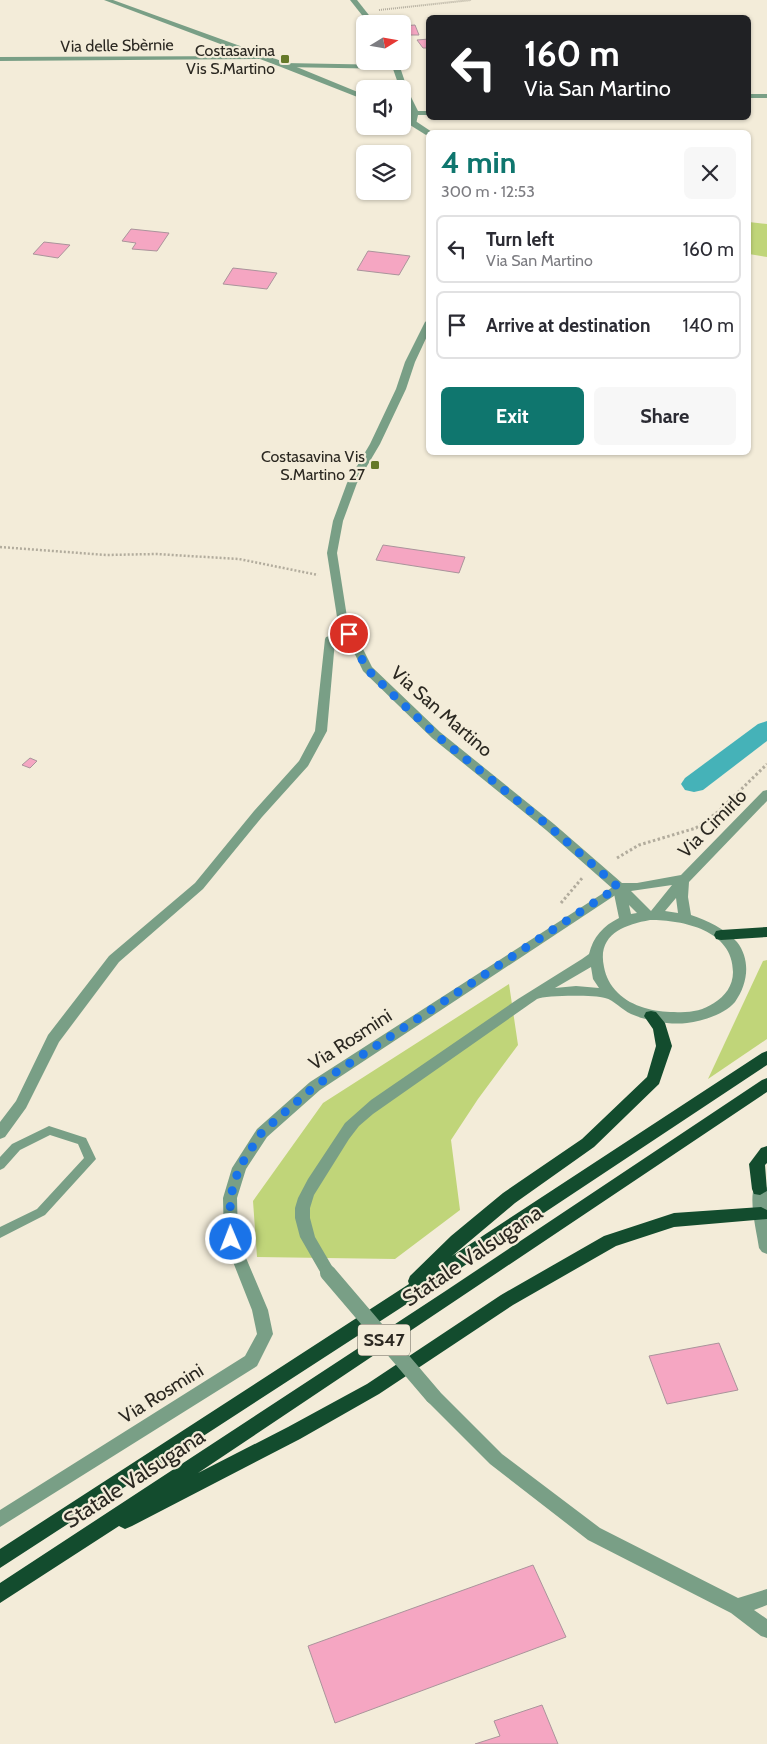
<!DOCTYPE html>
<html lang="en">
<head>
<meta charset="utf-8">
<style>
	:root { --surface:#fff; --page:#f7f7f7; --text:#2b2b33; --muted:#7c7c81; --line:#e1e1e2; --accent:#0f766e }
	body { margin:0; font-family:Cabin,sans-serif; background:var(--page); color:var(--text); height:100vh; display:flex; flex-direction:column; font-size:19px; white-space:nowrap }
	* { box-sizing:border-box; margin:0 }
	p { font-size:16px; color:var(--muted) }
	.icon { flex:none; width:28px; height:28px; fill:none; stroke:currentColor; stroke-width:2; stroke-linecap:round; stroke-linejoin:round }
	.map { position:relative; flex:1; overflow:hidden }
	.sheet { position:absolute; left:426px; top:130px; width:325px; height:325px; display:flex; flex-direction:column; background:var(--surface); border-radius:8px; box-shadow:0 1px 4px #0004 }
	.sheet>* { flex:none }
	.top-card { position:absolute; left:426px; top:15px; width:325px; height:105px; border-radius:8px; box-shadow:0 1px 4px #0004; background:#202124; color:#fff; overflow:hidden }
	.needle { width:32px; rotate:79deg }
	.fabs { position:absolute; left:356px; top:15px; display:grid; gap:10px }
	.fabs a { display:grid; place-items:center; width:55px; height:55px; border-radius:8px; background:var(--surface); box-shadow:0 1px 4px #0004; font-size:25px }
	.pin { position:absolute; display:grid; place-items:center; width:42px; height:42px; color:#fff; margin:-21px; border:2px solid #fff; border-radius:50%; box-shadow:0 1px 5px #0007 }
	.me { position:absolute; width:55px; margin:-28px; rotate:359deg; stroke-linejoin:round; filter:drop-shadow(0 0 4px #0008) }
	.turn { display:flex; align-items:center; gap:18px; height:105px; padding:0 15px; font-size:22px }
	.turn .icon { width:65px; height:65px; stroke-width:2.5 }
	.turn b { display:block; font-size:35px; line-height:42px }
	.round { display:grid; place-items:center; flex:none; width:52px; height:52px; border-radius:8px; background:var(--page) }
	.headline { display:flex; align-items:center; justify-content:space-between; height:85px; padding:0 15px }
	h1 { font-size:30px; font-weight:800; line-height:38px; color:var(--accent) }
	.button { display:flex; gap:10px; margin-top:auto; padding:10px 15px }
	.button a { flex:1; height:58px; border-radius:8px; background:var(--accent); color:#fff; font-size:20px; font-weight:800; line-height:58px; text-align:center }
	.button a+a { background:var(--page); color:var(--text) }
	ul { padding:0; list-style:none }
	li { display:flex; align-items:center; gap:15px; height:68px; margin:0 10px 8px; padding:0 5px; border:2px solid var(--line); border-radius:8px }
	li div { flex:1 }
	li b { display:block; font-size:19px }
	li em { font-style:normal }
	.map>svg:first-child { display:block }
</style>
</head>
<body>
<div class="map">
<svg width="767" height="1744" viewBox="0 0 767 1744">
	<rect width="100%" height="100%" fill="#f3ecd9"/>
	<g fill="#c0d579">
		<polygon points="749,222 767,224 767,257 749,254"/>
		<polygon points="767,960 767,1039 708,1079 763,961"/>
		<polygon points="509,984 518,1045 478,1099 451,1140 460,1210 395,1259 257,1257 253,1201 323,1103"/>
	</g>
	<g fill="none" stroke-linecap="round" stroke-linejoin="round">
		<polygon fill="#45b2b8" fill-rule="evenodd" points="767,721 767,741 703,790 694,792 685,790 681,784 685,778 758,724"/>
	</g>
	<g fill="#f5a6c2" stroke="#aa949b">
		<polygon points="415,25 419,35 402,35 402,26"/>
		<polygon points="429,39 429,48 423,48 417,40"/>
		<polygon points="131,229 169,233 157,251 132,249 136,243 122,241"/>
		<polygon points="44,242 70,245 58,258 33,254"/>
		<polygon points="368,251 410,256 399,275 357,270"/>
		<polygon points="233,268 277,273 267,289 223,284"/>
		<polygon points="383,545 465,557 459,573 376,560"/>
		<polygon points="30,758 37,761 30,768 22,765"/>
		<polygon points="719,1343 738,1390 667,1404 649,1356"/>
		<polygon points="533,1565 566,1637 335,1723 308,1646"/>
		<polygon points="542,1705 558,1744 475,1744 500,1736 494,1721"/>
	</g>
	<g fill="none" stroke-linecap="round" stroke-linejoin="round">
		<polyline stroke="#b2ac9d" stroke-width="2" stroke-dasharray="1 1" stroke-linecap="butt" points="379,10 471,0"/>
		<polyline stroke="#b2ac9d" stroke-width="2.5" stroke-dasharray="2 2" stroke-linecap="butt" points="0,547 106,555 156,554 239,559 318,575"/>
		<g stroke="#b2ac9d" stroke-width="3" stroke-dasharray="2.5 2.5" stroke-linecap="butt">
			<polyline points="617,858 639,845 696,828 719,811 767,764"/>
			<polyline points="561,903 583,877"/>
		</g>
		<polygon fill="#799f86" fill-rule="evenodd" points="49,1126 86,1138 96,1159 45,1215 0,1238 0,1227 37,1209 84,1158 78,1144 50,1135 20,1150 4,1168 0,1170 0,1157 12,1144"/>
		<g fill="#799f86" fill-rule="evenodd">
			<polygon points="350,0 357,0 376,24 369,24"/>
			<polygon points="266,56 266,58 264,59 0,61 0,57"/>
			<path d="M391 61H398L408 91 418 111H429V115H418L416 124 409 122C413 106 402 103 402 89H400L393 69 284 67 280 65 284 63 392 65Z"/>
			<rect x="749" y="94" width="18" height="4"/>
			<polygon points="614,118 685,118 681,120 617,120"/>
			<polygon points="349,631 353,632 354,634 353,636 335,641 327,731 308,766 262,817 203,889 119,962 59,1042 26,1108 5,1137 0,1139 0,1122 16,1101 48,1035 109,956 195,883 254,811 299,761 315,731 325,639 326,637"/>
			<polygon points="619,883 625,887 623,890 320,1090 267,1137 246,1169 237,1198 238,1239 268,1310 273,1334 257,1366 0,1527 0,1510 245,1356 257,1334 252,1310 224,1239 223,1198 232,1168 257,1129 310,1082"/>
		</g>
		<g fill="#799f86" fill-rule="evenodd">
			<polygon points="104,0 113,0 287,63 365,95 365,100 281,67"/>
			<polygon points="402,114 405,114 432,132 426,135 402,120"/>
			<path d="M429 319V332L415 362 406 389 380 444 357 483 343 521 337 553 347 617 372 667 440 732 554 824 622 883H637L681 875 763 791 767 790V801L689 882 688 897 691 915C708 921 724 928 737 942 751 960 748 984 735 1002 725 1014 703 1021 687 1023 669 1025 647 1021 631 1014 622 1010 614 1000 605 998 595 995 546 995 537 999 534 1001 530 1004 527 1006L373 1114 359 1126 349 1139 314 1195 310 1208V1218L315 1237 336 1273 333 1277 328 1279 323 1277 300 1237 295 1218V1208L298 1198 308 1179 345 1123 371 1100 518 999 582 959 589 954C593 937 603 926 619 918L613 889 546 830 432 738 363 671 337 617 327 553 333 521 347 483 370 444 396 389 405 362 425 322ZM672 885 651 911 631 891ZM676 898 678 913 665 911ZM629 905 637 913 631 914ZM650 920C683 920 733 930 733 972 733 986 725 996 714 1003 702 1011 689 1013 674 1012 655 1012 632 1007 618 993 610 985 606 977 604 967 597 935 623 925 650 920ZM591 967 593 979 599 988 576 986 555 988Z"/>
			<path d="M760 1183 765 1185 767 1188V1254L762 1252 759 1248C757 1233 748 1199 755 1185Z"/>
			<polygon points="433,1389 439,1391 502,1454 600,1528 738,1598 767,1589 767,1605 754,1610 767,1619 767,1638 761,1636 731,1613 588,1540 490,1464 427,1401 425,1396 427,1391"/>
		</g>
		<g fill="#134c2e" fill-rule="evenodd">
			<polygon points="767,927 767,937 721,940 716,939 714,935 716,931 721,930"/>
			<polygon points="651,1011 656,1012 665,1023 672,1046 659,1084 594,1147 515,1203 452,1256 762,1053 767,1051 767,1065 399,1309 0,1568 0,1549 409,1284 408,1281 410,1276 451,1236 503,1193 582,1139 647,1077 656,1046 653,1029 644,1016 646,1012"/>
			<polygon points="767,1078 767,1092 198,1473 288,1427 367,1384 501,1295 604,1236 674,1213 761,1207 767,1210 767,1219 674,1227 616,1246 513,1305 379,1394 300,1439 132,1526 125,1529 119,1526 0,1603 0,1583 444,1292 762,1080"/>
			<polygon points="767,1146 767,1163 765,1165 767,1191 760,1195 754,1194 752,1189 749,1164 761,1148"/>
		</g>
		<polyline stroke="#799f86" stroke-width="16" points="328,1273 433,1396"/>
	</g>
	<g fill="none" stroke-linecap="round" stroke-linejoin="round">
		<polyline stroke="#1a73e8" stroke-width="9" stroke-dasharray="0 16.2" points="231,1239 230,1198 239,1168 262,1132 315,1086 618,887 550,827 436,735 390,692 367,669 349,634"/>
	</g>
	<g fill="#657929" stroke="#f3ecd9" stroke-width="2">
		<rect x="280" y="54" width="10" height="10" rx="2.5"/>
		<rect x="370" y="460" width="10" height="10" rx="2.5"/>
	</g>
	<g text-anchor="middle" stroke-width="4.5" stroke-linejoin="round" paint-order="stroke">
		<g font-size="16" fill="#2b2821" stroke="#f3ecd9">
			<text transform="translate(117 45) rotate(-1)" y="6">Via delle Sbèrnie</text>
		</g>
		<g font-size="16" fill="#2b2821" stroke="#f3ecd9" text-anchor="end">
			<text x="275" y="56">Costasavina<tspan x="275" dy="18">Vis S.Martino</tspan></text>
			<text x="365" y="462">Costasavina Vis<tspan x="365" dy="18">S.Martino 27</tspan></text>
		</g>
		<rect fill="#f3ecd9" stroke="#676358" stroke-width="1" x="358" y="1324.5" width="52" height="31" rx="4"/>
		<g font-size="18" font-weight="bold" fill="#2b2821">
			<text x="384" y="1346">SS47</text>
		</g>
		<g font-size="19" fill="#2b2821" stroke="#f3ecd9">
			<text transform="translate(442 711) rotate(41)" y="7">Via San Martino</text>
			<text transform="translate(712 823) rotate(-45)" y="7">Via Cimirlo</text>
			<text transform="translate(350 1039) rotate(-33)" y="7">Via Rosmini</text>
			<text transform="translate(161 1393) rotate(-32)" y="7">Via Rosmini</text>
		</g>
		<g font-size="22" fill="#2b2821" stroke="#f3ecd9">
			<text transform="translate(472 1255) rotate(-34)" y="8">Statale Valsugana</text>
			<text transform="translate(134 1478) rotate(-33)" y="8">Statale Valsugana</text>
		</g>
	</g>
</svg>
<div class="fabs">
<a><svg class="needle" viewBox="-14 -14 28 28"><path d="M0-13l5 13h-10z" fill="#e53935"/><path d="M0 13l5-13h-10z" fill="#7c7c81"/></svg></a>
<a><svg class="icon" aria-label="sound" viewBox="0 0 24 24"><path d="M4 9h4l5-4v14l-5-4H4zM17 9q2 3 0 6"/></svg></a>
<a><svg class="icon" aria-label="layers" viewBox="0 0 24 24"><path d="M12 4l9 5-9 5-9-5zM3 14l9 5 9-5"/></svg></a>
</div>
<div class="pin" style="left:349px;top:634px;background:#d93025"><svg class="icon" aria-label="arrive" viewBox="0 0 24 24"><path d="M6 21V4h12l-3 4 3 4H6"/></svg></div>
<svg class="me" style="left:231px;top:1239px" viewBox="-20 -20 40 40"><circle r="17" fill="#1a73e8" stroke="#fff" stroke-width="3"/><path d="M0-11L8 9 0 5-8 9z" fill="#fff"/></svg>
<div class="top-card">
<div class="turn"><svg class="icon" aria-label="left" viewBox="0 0 24 24"><path d="M17 20v-9H6M10 6l-5 5 5 5"/></svg><div><b>160 m</b>Via San Martino</div></div>
</div>
<section class="sheet">
<div class="headline"><div><h1>4 min</h1><p>300 m · 12:53</p></div><a class="round"><svg class="icon" aria-label="close" viewBox="0 0 24 24"><path d="M6 6l12 12M18 6L6 18"/></svg></a></div>
<ul>
<li><svg class="icon" aria-label="left" viewBox="0 0 24 24"><path d="M17 20v-9H6M10 6l-5 5 5 5"/></svg><div><b>Turn left</b><p>Via San Martino</p></div><em>160 m</em></li>
<li><svg class="icon" aria-label="arrive" viewBox="0 0 24 24"><path d="M6 21V4h12l-3 4 3 4H6"/></svg><div><b>Arrive at destination</b></div><em>140 m</em></li>
</ul>
<div class="button"><a>Exit</a><a>Share</a></div>
</section>
</div>
</body>
</html>
